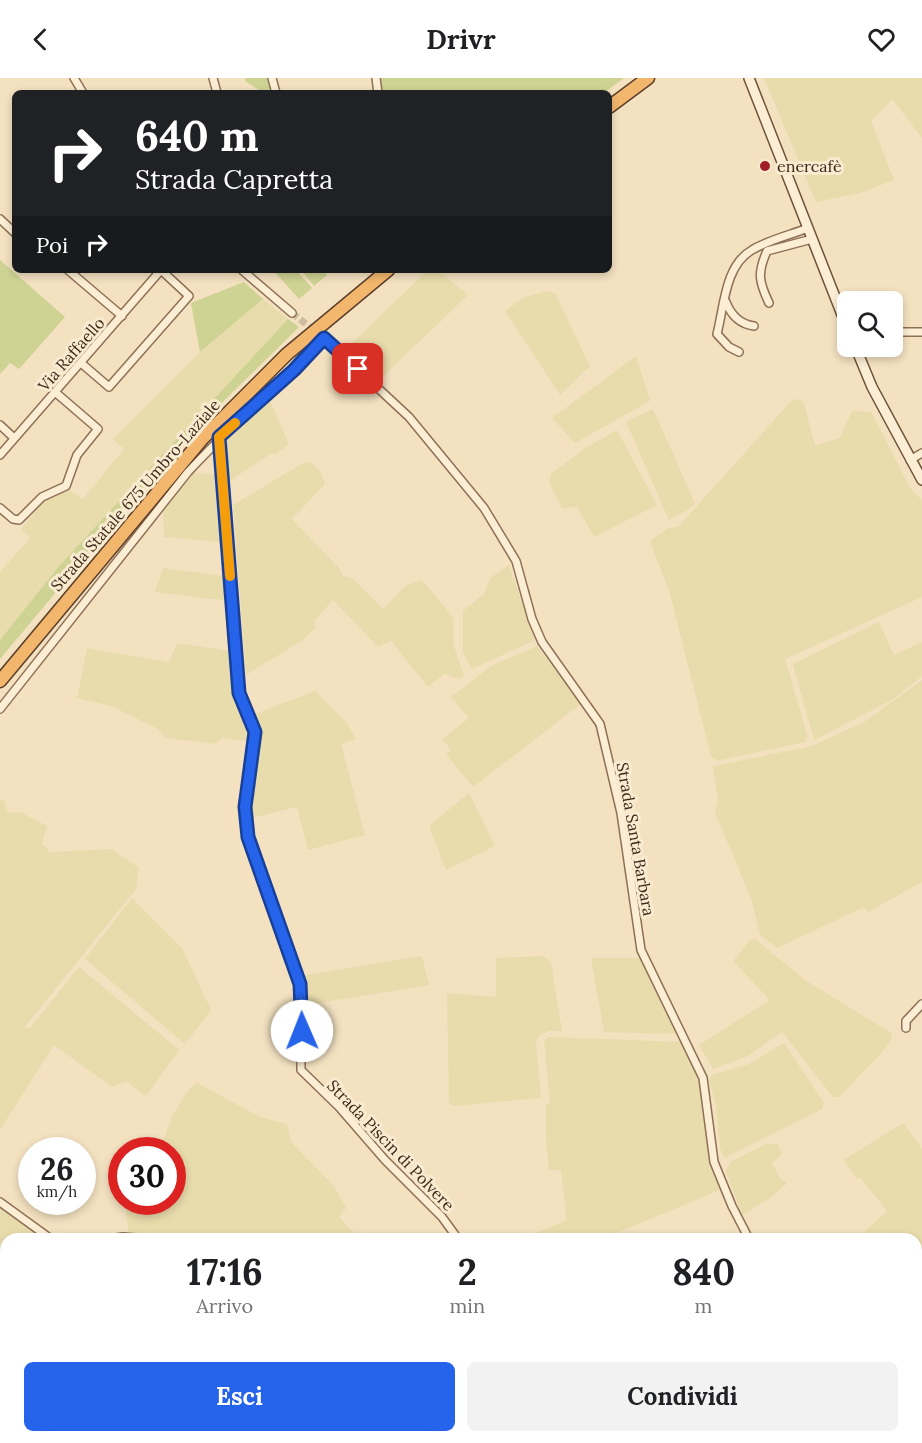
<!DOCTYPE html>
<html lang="it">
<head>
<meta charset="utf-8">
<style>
	:root { --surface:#fff; --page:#f2f2f2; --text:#202124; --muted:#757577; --accent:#2563eb }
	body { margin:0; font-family:Lora,serif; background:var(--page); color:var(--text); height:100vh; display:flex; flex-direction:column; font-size:22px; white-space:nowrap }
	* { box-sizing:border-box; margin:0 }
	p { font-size:20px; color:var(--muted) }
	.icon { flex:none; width:33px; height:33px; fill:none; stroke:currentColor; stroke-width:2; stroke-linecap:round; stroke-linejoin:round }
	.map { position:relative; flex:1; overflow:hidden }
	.sheet { position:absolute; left:0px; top:1155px; width:922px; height:210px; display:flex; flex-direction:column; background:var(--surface); border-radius:18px 18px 0 0; box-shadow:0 3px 9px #0003 }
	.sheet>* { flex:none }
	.top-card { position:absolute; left:12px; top:12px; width:600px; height:183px; border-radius:9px; box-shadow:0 3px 9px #0003; background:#202124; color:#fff; overflow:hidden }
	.controls { position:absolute; left:837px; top:213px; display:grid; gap:12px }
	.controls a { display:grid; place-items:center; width:66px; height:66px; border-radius:9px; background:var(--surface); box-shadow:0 3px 9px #0003; font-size:30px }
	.speed { position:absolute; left:18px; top:1059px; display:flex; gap:12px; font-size:30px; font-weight:700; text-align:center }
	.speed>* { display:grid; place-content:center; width:78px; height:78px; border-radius:50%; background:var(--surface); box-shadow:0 3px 9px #0003; line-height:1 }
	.speed small { font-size:15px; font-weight:400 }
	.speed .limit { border:9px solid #d22; background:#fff; color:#111 }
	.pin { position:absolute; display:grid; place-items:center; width:51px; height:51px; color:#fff; margin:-26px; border-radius:12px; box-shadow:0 3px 9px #0006 }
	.me { position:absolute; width:66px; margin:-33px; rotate:359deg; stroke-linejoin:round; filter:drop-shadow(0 0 4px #0008) }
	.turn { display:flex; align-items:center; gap:21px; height:126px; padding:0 24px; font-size:27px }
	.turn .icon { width:78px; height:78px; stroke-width:2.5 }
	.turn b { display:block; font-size:42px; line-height:51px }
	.then { display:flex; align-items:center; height:57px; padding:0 24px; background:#0003; gap:12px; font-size:22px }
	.eta { display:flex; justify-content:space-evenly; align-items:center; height:102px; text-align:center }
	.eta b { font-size:36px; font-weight:700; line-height:42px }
	.button { display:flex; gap:12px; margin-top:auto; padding:12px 24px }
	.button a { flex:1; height:69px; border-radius:9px; background:var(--accent); color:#fff; font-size:24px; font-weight:700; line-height:69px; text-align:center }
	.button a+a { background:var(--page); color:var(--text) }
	header { display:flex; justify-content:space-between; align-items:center; height:78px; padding:0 24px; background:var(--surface); font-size:27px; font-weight:700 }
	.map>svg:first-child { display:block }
</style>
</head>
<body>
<header><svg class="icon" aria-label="back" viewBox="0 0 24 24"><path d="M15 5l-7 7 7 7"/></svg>Drivr<svg class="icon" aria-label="heart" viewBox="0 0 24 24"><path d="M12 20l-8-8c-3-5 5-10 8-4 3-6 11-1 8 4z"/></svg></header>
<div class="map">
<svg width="922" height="1365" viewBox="0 0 922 1365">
	<rect width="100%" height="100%" fill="#f3e1c0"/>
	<g fill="#e9dcac">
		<polygon points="764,0 922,0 922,60 892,21 871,43 894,102 860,115 816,124"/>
		<polygon points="428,192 438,192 468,217 379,302 345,272"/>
		<polygon points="546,213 555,215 590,288 560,317 505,233 523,220"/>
		<polygon points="263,221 288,241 59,488 0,562 0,494 30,460 21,451 45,422 69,412 83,421 124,371 113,361 200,274"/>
		<polygon points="636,278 650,323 575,365 552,340"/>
		<polygon points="269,320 289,366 275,377 272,375 228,404 227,359"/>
		<polygon points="793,321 803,323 815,367 840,360 852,333 871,334 912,413 922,422 922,519 785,581 808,659 805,664 717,683 711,678 670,516 650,463 668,450 678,449"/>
		<polygon points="653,331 695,425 688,432 669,442 626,344"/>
		<polygon points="617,352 657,427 594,459 577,429 562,430 549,404 551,396 584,371"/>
		<polygon points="310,384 320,393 325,406 292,441 339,490 343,498 352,500 383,531 405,508 422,502 453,539 454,568 464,598 459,601 444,596 428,609 391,563 378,569 333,522 314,543 316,549 303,562 246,597 233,427 303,385"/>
		<polygon points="194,395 218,396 221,464 164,459 163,434"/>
		<polygon points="509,487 535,562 472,591 463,575 463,533 484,516 490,500"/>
		<polygon points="163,490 223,498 228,523 155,514"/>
		<polygon points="879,544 894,577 922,564 922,598 892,622 814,662 793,586"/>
		<polygon points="177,565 230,573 233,617 246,649 247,663 222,660 216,666 166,660 158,651 111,628 77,620 87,570 169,584"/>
		<polygon points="537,568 581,626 473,709 446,676 451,672 442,661 469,640 451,619 491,588"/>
		<polygon points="922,602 922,804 868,834 864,829 777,870 760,857 751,820 715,735 718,723 713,688 812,668 864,644"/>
		<polygon points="315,613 346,644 356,661 341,666 365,757 308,772 297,729 251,740 261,656 255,636"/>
		<polygon points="469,715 495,768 446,792 429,748"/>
		<polygon points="0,721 5,723 8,735 20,734 47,748 42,766 50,774 112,771 139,790 136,811 24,950 30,950 79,889 179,972 146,1018 126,1003 112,1009 54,967 0,1052"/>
		<polygon points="132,820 182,870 211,932 185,966 85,881"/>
		<polygon points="755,861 805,902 891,955 892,960 883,973 839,1019 833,1019 782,954 748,978 713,991 699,967 770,922 733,883 750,862"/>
		<polygon points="422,878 429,907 306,927 301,898"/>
		<polygon points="543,878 551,884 562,953 549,953 540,957 536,963 541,1020 453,1028 449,1025 447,915 496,919 496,880"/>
		<polygon points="591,880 640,880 679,952 675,956 604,954"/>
		<polygon points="549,959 684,964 700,1001 711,1084 720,1112 602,1161 521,1161 567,1142 561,1092 549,1092 546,1062 546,1026 550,1025 544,962"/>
		<polygon points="784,965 824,1025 822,1031 724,1080 720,1070 716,1027 709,1003 712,997 749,986"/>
		<polygon points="197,1005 260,1039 287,1046 291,1064 334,1108 346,1130 339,1139 360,1161 192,1161 129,1156 126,1134 128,1124 172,1124 172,1072 149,1072 165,1059 172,1038 189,1011"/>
		<polygon points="903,1045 922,1071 922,1180 917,1172 916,1161 857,1161 887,1133 860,1099 857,1101 844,1082"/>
		<polygon points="766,1066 778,1066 782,1076 772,1085 780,1100 787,1105 772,1119 742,1137 726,1093 730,1084"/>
		<polygon points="0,1131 8,1135 43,1161 6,1161 6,1176 0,1171"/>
		<polygon points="917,1189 922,1190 922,1284 917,1278"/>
		<polygon points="922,1340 922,1365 913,1365 906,1359 916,1359 917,1344"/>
		<polygon points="108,1359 152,1359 159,1365 113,1365"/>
		<polygon points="415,1359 464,1359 470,1365 419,1365"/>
		<polygon points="694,1359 775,1359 779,1365 698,1365"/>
	</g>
	<g fill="#ced292">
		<polygon points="246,0 267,0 272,15 264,15 245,3"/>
		<polygon points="381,0 624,0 604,15 382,15"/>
		<polygon points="0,182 65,239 19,291 10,285 0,296"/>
		<polygon points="273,192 296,192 312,210 299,221"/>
		<polygon points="301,192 324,192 327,197 314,208"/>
		<polygon points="244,204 263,221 200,274 191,225"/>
		<polygon points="288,241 299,249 180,366 0,581 0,562 59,488"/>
		<polygon points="0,1171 6,1176 6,1222 0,1218"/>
		<polygon points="152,1359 415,1359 419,1365 159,1365"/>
		<polygon points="464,1359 626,1359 631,1365 470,1365"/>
	</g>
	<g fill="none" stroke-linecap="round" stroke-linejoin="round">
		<polyline stroke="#cebc9f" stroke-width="7" stroke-dasharray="7 3.5" stroke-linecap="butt" points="292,235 324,260"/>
		<defs>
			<g id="minor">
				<polyline points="74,0 83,15"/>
				<polyline points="213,0 217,15"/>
				<polyline points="272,0 276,15"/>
				<polyline points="376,0 378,15"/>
				<polyline points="0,141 15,155"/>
				<polyline points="68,192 122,238"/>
				<polyline points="242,192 292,235"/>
				<path d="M726 224C731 237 739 246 754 248"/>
				<path d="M769 225C759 204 757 195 767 173L812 161"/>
				<polyline points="892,254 922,254"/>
				<path d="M739 274 729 269 717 256C724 229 725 187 752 172 768 162 790 157 808 150"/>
				<polyline points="81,285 109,309 189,218 161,192"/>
				<polyline points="0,347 14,360"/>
				<polyline points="219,359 239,615 255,654 245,729 248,759 300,906 301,992 339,1029 385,1082 442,1139 458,1161"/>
				<polyline points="0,377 161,192"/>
				<polyline points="910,382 922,375"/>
				<polyline points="0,430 13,441 19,442 42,419 66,408 77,377 98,351 55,314"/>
				<path d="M0 631 188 394C231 347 280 307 324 260L409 339 484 430 516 483 532 541 542 564 600 646 621 735 641 872 703 1000 714 1084 732 1128 749 1161"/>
				<polyline points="906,950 906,943 922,926"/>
				<polyline points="0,1124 51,1161"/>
				<polyline points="108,1161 123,1159 149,1161"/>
				<polyline points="630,1359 635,1365"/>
				<polyline points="881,1365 882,1359"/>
			</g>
			<g id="secondary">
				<polyline points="749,0 848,252"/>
				<polyline points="855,268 872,309 922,402"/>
			</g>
			<g id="trunk">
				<polyline points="609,29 648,0"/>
				<polyline points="0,603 203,360 287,276 388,192"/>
			</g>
		</defs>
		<use href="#minor" stroke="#8e7056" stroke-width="10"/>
		<use href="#secondary" stroke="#6f5139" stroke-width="12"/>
		<use href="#trunk" stroke="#5b3e2a" stroke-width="15"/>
		<use href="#minor" stroke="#fceed4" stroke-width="7"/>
		<use href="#secondary" stroke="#fceed4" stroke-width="9"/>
		<use href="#trunk" stroke="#f2b76d" stroke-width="12"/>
	</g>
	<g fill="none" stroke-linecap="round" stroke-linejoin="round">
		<defs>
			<polyline id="route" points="302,953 300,906 248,759 245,729 255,654 239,615 219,359 294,292 324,260 358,291"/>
		</defs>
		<use href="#route" stroke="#184099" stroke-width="15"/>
		<use href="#route" stroke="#2563eb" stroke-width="10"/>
		<polyline stroke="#f59e0b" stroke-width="10" points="230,498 219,359 235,345"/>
	</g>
	<circle fill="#a31f27" stroke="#f9ebd0" stroke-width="2" cx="765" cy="88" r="6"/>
	<g text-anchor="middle" stroke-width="6" stroke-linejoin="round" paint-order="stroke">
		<g font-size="16" fill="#3c291c" stroke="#f9ebd0" text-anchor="start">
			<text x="777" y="94">enercafè</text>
		</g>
		<g font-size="16" fill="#3c291c" stroke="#f9ebd0">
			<text transform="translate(71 276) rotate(-49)" y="6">Via Raffaello</text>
			<text transform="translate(135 417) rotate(-49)" y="6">Strada Statale 675 Umbro-Laziale</text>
			<text transform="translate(636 761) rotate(80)" y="6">Strada Santa Barbara</text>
			<text transform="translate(391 1067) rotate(46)" y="6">Strada Piscin di Polvere</text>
		</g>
	</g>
</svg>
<div class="controls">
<a><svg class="icon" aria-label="search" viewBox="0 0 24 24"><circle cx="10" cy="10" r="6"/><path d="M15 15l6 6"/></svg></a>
</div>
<div class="speed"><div>26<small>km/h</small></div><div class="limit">30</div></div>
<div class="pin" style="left:358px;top:291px;background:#d93025"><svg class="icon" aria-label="arrive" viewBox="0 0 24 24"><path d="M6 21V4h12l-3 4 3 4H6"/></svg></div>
<svg class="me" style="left:302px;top:953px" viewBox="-20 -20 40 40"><circle r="19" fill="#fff"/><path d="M0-13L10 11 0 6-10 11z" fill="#2563eb"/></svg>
<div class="top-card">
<div class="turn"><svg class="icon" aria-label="right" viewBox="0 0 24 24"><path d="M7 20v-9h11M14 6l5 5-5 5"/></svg><div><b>640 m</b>Strada Capretta</div></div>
<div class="then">Poi<svg class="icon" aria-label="right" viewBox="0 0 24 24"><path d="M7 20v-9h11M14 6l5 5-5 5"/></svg></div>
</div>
<section class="sheet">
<div class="eta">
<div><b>17:16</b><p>Arrivo</p></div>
<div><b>2</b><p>min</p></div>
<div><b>840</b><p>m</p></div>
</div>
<div class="button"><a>Esci</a><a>Condividi</a></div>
</section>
</div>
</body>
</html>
